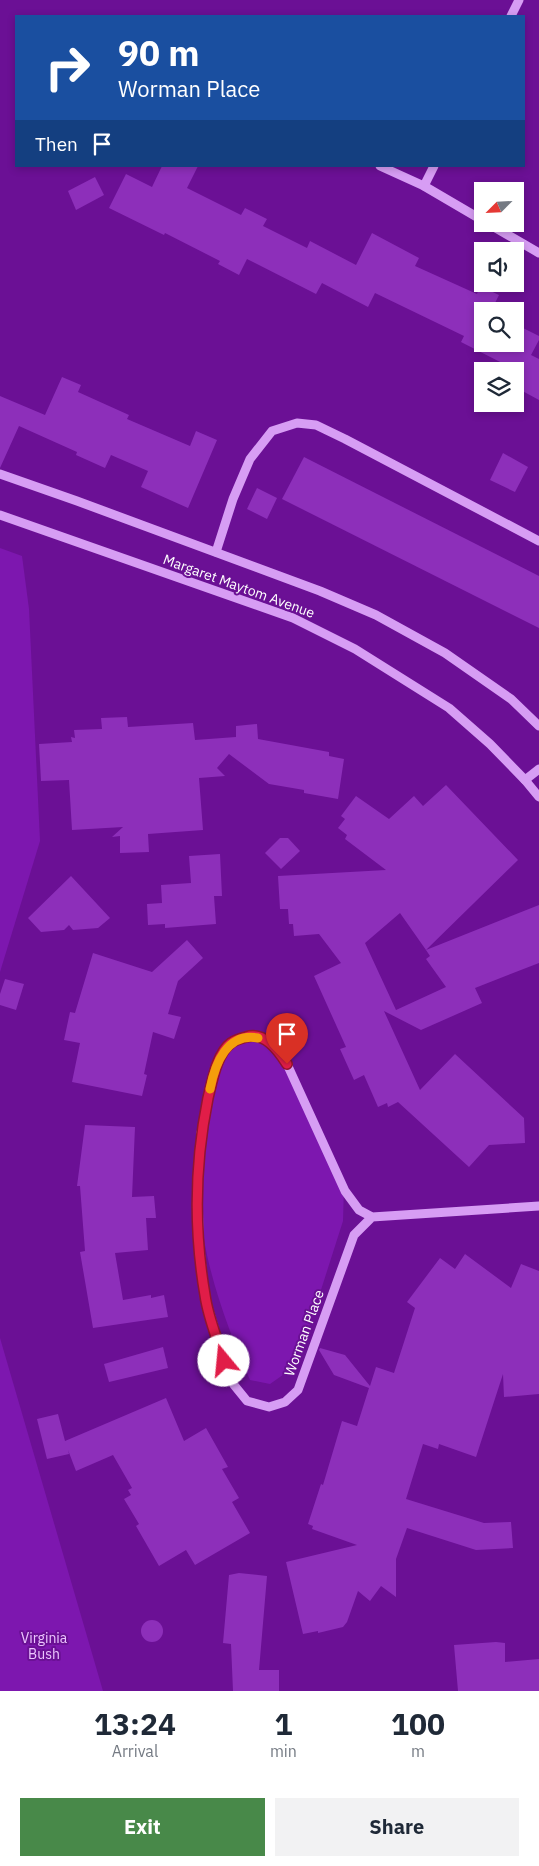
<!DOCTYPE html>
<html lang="en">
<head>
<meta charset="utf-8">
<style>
	:root { --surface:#fff; --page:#f2f2f3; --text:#1f2937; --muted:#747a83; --accent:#488949 }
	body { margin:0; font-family:"IBM Plex Sans",sans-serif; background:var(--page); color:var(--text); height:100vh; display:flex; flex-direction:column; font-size:19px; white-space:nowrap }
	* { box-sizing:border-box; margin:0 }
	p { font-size:16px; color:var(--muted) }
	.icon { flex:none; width:28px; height:28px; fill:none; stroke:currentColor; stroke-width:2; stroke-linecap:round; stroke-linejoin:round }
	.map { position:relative; height:1691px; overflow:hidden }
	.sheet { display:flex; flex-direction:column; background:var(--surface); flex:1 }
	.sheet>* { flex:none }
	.hud { position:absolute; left:15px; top:15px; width:510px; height:152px; border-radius:0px; box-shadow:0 2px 8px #0003; background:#1a4fa0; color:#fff; overflow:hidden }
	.needle { width:32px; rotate:246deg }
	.fabs { position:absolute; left:474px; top:182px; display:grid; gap:10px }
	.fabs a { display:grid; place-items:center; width:50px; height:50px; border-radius:0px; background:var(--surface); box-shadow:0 2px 8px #0003; font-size:25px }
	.pin { position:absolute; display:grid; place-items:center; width:42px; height:42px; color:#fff; margin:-51px -21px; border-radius:50% 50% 50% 0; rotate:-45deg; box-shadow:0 0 5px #0007 }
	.pin .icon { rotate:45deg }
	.me { position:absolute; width:55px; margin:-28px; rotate:343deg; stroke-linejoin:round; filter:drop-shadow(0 0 4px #0008) }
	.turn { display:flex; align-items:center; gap:18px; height:105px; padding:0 20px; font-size:22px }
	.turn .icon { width:65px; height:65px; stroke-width:2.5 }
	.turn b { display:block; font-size:35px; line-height:42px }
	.then { display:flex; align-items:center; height:48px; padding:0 20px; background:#0003; gap:10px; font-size:19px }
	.eta { display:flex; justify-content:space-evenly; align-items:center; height:85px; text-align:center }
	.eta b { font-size:30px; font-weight:700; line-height:35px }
	.primary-button { display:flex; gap:10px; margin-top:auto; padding:10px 20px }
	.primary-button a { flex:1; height:58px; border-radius:0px; background:var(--accent); color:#fff; font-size:20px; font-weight:700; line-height:58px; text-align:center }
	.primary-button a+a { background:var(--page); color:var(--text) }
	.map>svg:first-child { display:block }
</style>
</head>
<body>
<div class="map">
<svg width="539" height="1691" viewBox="0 0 539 1691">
	<rect width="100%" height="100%" fill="#6b1095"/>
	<g fill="#7d17af">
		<polygon points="0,548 22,556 29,609 40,841 0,972"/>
		<path d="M255 1037 274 1047 344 1185 343 1221 297 1365 270 1384 250 1380C228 1330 200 1256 201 1201 203 1153 212 1105 220 1057L237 1045Z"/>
		<polygon points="0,1338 103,1691 0,1691"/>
	</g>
	<g fill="#8d2fba">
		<polygon points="162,166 198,166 187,188 241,215 245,208 267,219 263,226 307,248 310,241 356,265 372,233 419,258 415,266 477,294 480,286 499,295 491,311 482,311 482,344 515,344 515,324 539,336 539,340 531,355 539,359 539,400 515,387 515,371 501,371 504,364 461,342 464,336 375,293 368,307 322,283 316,294 247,259 239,275 218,264 220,261 165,233 164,235 109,208 126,174 152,187"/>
		<polygon points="95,177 104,195 76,210 68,191"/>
		<polygon points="62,377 81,385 78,392 129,415 127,419 190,446 196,431 217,440 188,508 141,487 148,471 111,455 105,468 76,455 77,452 19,426 0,468 0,396 45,415"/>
		<polygon points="503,453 528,467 515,492 490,480"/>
		<polygon points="304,457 539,576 539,628 282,499"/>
		<polygon points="257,488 277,498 267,519 247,509"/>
		<polygon points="127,717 128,727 193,723 195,740 236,737 236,726 257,724 258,739 329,752 329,756 344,759 338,799 304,793 304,790 269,784 229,754 217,768 225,776 199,778 203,830 148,834 149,852 120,853 120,836 112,837 123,827 72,830 69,780 41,781 39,744 72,742 71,737 75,738 74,730 102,729 101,718"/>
		<polygon points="446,785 518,860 426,950 400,913 365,943 396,1010 446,987 426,959 430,956 426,950 539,905 539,963 475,988 482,1003 421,1030 384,1011 420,1090 455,1054 524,1118 525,1143 489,1145 469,1167 398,1102 388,1107 387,1103 378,1107 364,1075 354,1080 340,1049 346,1047 314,976 341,963 319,934 294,936 293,924 289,924 288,909 280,909 278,876 386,870 345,839 347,835 338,828 345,819 341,816 356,796 389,819 414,796 423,806"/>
		<polygon points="280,838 288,838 300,851 281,869 265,853"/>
		<polygon points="220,854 222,896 214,896 216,924 165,928 165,924 148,925 147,904 162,903 161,885 191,883 189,856"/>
		<polygon points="71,876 110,918 98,928 73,930 69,925 64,930 41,932 28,918"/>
		<polygon points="187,940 203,958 178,981 168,1014 181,1017 174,1039 153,1032 144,1074 147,1075 142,1096 72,1082 80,1043 64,1040 70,1012 75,1013 93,953 152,972"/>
		<polygon points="5,979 24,984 16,1010 0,1005 0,994"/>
		<polygon points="85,1125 135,1127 132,1197 154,1196 156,1218 146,1218 148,1250 115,1253 123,1300 151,1295 151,1298 164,1295 168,1317 93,1328 80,1252 85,1251 80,1186 77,1186"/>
		<polygon points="465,1254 511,1288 521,1264 539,1271 539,1394 504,1397 503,1374 476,1457 439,1444 438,1449 423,1444 406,1499 484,1523 511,1522 513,1548 476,1550 407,1528 396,1559 396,1597 381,1586 370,1601 358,1591 347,1622 343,1627 318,1633 318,1631 303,1634 286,1562 357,1545 312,1529 313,1526 308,1524 321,1484 323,1485 342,1421 357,1426 369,1388 334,1375 319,1350 320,1348 345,1355 370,1386 376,1367 394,1373 415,1308 407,1302 440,1258 455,1269"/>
		<polygon points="163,1347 168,1368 109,1382 104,1364"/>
		<polygon points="166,1398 184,1441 206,1428 228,1467 222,1469 239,1498 232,1502 250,1533 195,1565 186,1550 159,1566 136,1526 139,1524 124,1499 131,1495 128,1490 132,1488 113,1455 76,1471 68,1450 69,1454 47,1459 37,1419 58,1414 65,1441"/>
		<polygon points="239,1573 267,1576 259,1670 279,1670 279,1691 233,1691 231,1644 223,1643 229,1575"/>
		<circle cx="152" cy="1631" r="11"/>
		<polygon points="496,1642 505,1643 505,1662 539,1659 539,1691 458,1691 454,1645"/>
	</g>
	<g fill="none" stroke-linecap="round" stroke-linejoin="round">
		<g stroke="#d79df4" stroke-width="9">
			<polyline points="511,16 519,0"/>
			<polyline points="380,166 424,186 482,220"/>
			<polyline points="424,186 434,166"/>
			<polyline points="489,224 539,253"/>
			<polyline points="0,474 77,501 320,591 376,615 445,653 511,699 539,726"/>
			<polyline points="0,515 293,618 355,649 449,708 490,744 525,780 539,797"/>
			<polyline points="216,552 233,499 250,459 272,431 297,423 316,425 345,439 539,541"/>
			<polyline points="525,780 539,769"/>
			<polyline points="372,1217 354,1235 298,1390 285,1402 269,1407 247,1401 234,1385 224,1361 205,1297 199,1240 198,1183 201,1133 213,1076 222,1055 231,1042 248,1036 266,1039 278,1050 287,1064 345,1191 359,1210 372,1217 539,1206"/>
		</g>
	</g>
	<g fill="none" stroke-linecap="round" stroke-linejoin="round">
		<defs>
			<path id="route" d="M224 1361C218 1340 208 1318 205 1295 194 1231 195 1162 208 1098 212 1082 217 1053 231 1043 235 1040 242 1038 246 1037 264 1031 278 1050 287 1064"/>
		</defs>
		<use href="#route" stroke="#92132f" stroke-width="12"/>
		<use href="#route" stroke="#e11d48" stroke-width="9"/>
		<path stroke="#f59e0b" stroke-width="9" d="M210 1089C215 1064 227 1032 258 1038"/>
	</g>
	<g text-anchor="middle" stroke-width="4" stroke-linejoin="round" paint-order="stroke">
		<g font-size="14" fill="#fff" stroke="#6b1095">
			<text transform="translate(239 586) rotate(20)" y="5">Margaret Maytom Avenue</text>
			<text transform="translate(304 1333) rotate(-70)" y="5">Worman Place</text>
		</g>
		<g font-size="14" fill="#ebc5fe" stroke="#6b1095">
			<text x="44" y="1643">Virginia<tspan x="44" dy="16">Bush</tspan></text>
		</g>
	</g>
</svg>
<div class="fabs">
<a><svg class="needle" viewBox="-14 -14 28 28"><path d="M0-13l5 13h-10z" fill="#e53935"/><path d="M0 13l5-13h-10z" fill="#747a83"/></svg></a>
<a><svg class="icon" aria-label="sound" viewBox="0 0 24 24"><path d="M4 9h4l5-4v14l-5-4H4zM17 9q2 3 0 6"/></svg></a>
<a><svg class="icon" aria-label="search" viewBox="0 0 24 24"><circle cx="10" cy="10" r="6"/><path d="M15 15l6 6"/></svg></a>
<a><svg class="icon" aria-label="layers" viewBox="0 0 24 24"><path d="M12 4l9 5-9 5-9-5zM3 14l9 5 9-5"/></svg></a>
</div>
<div class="pin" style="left:287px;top:1064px;background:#d93025"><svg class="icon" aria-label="arrive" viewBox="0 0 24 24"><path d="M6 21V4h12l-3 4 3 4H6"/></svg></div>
<svg class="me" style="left:224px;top:1361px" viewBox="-20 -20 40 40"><circle r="19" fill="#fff"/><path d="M0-13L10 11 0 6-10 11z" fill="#e11d48"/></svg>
<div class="hud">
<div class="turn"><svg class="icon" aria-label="right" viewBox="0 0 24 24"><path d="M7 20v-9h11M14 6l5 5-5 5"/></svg><div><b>90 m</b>Worman Place</div></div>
<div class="then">Then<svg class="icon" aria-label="arrive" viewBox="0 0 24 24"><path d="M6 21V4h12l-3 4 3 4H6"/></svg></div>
</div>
</div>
<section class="sheet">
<div class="eta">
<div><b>13:24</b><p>Arrival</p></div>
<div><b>1</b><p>min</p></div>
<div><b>100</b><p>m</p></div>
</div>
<div class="primary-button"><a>Exit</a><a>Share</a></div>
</section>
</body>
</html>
